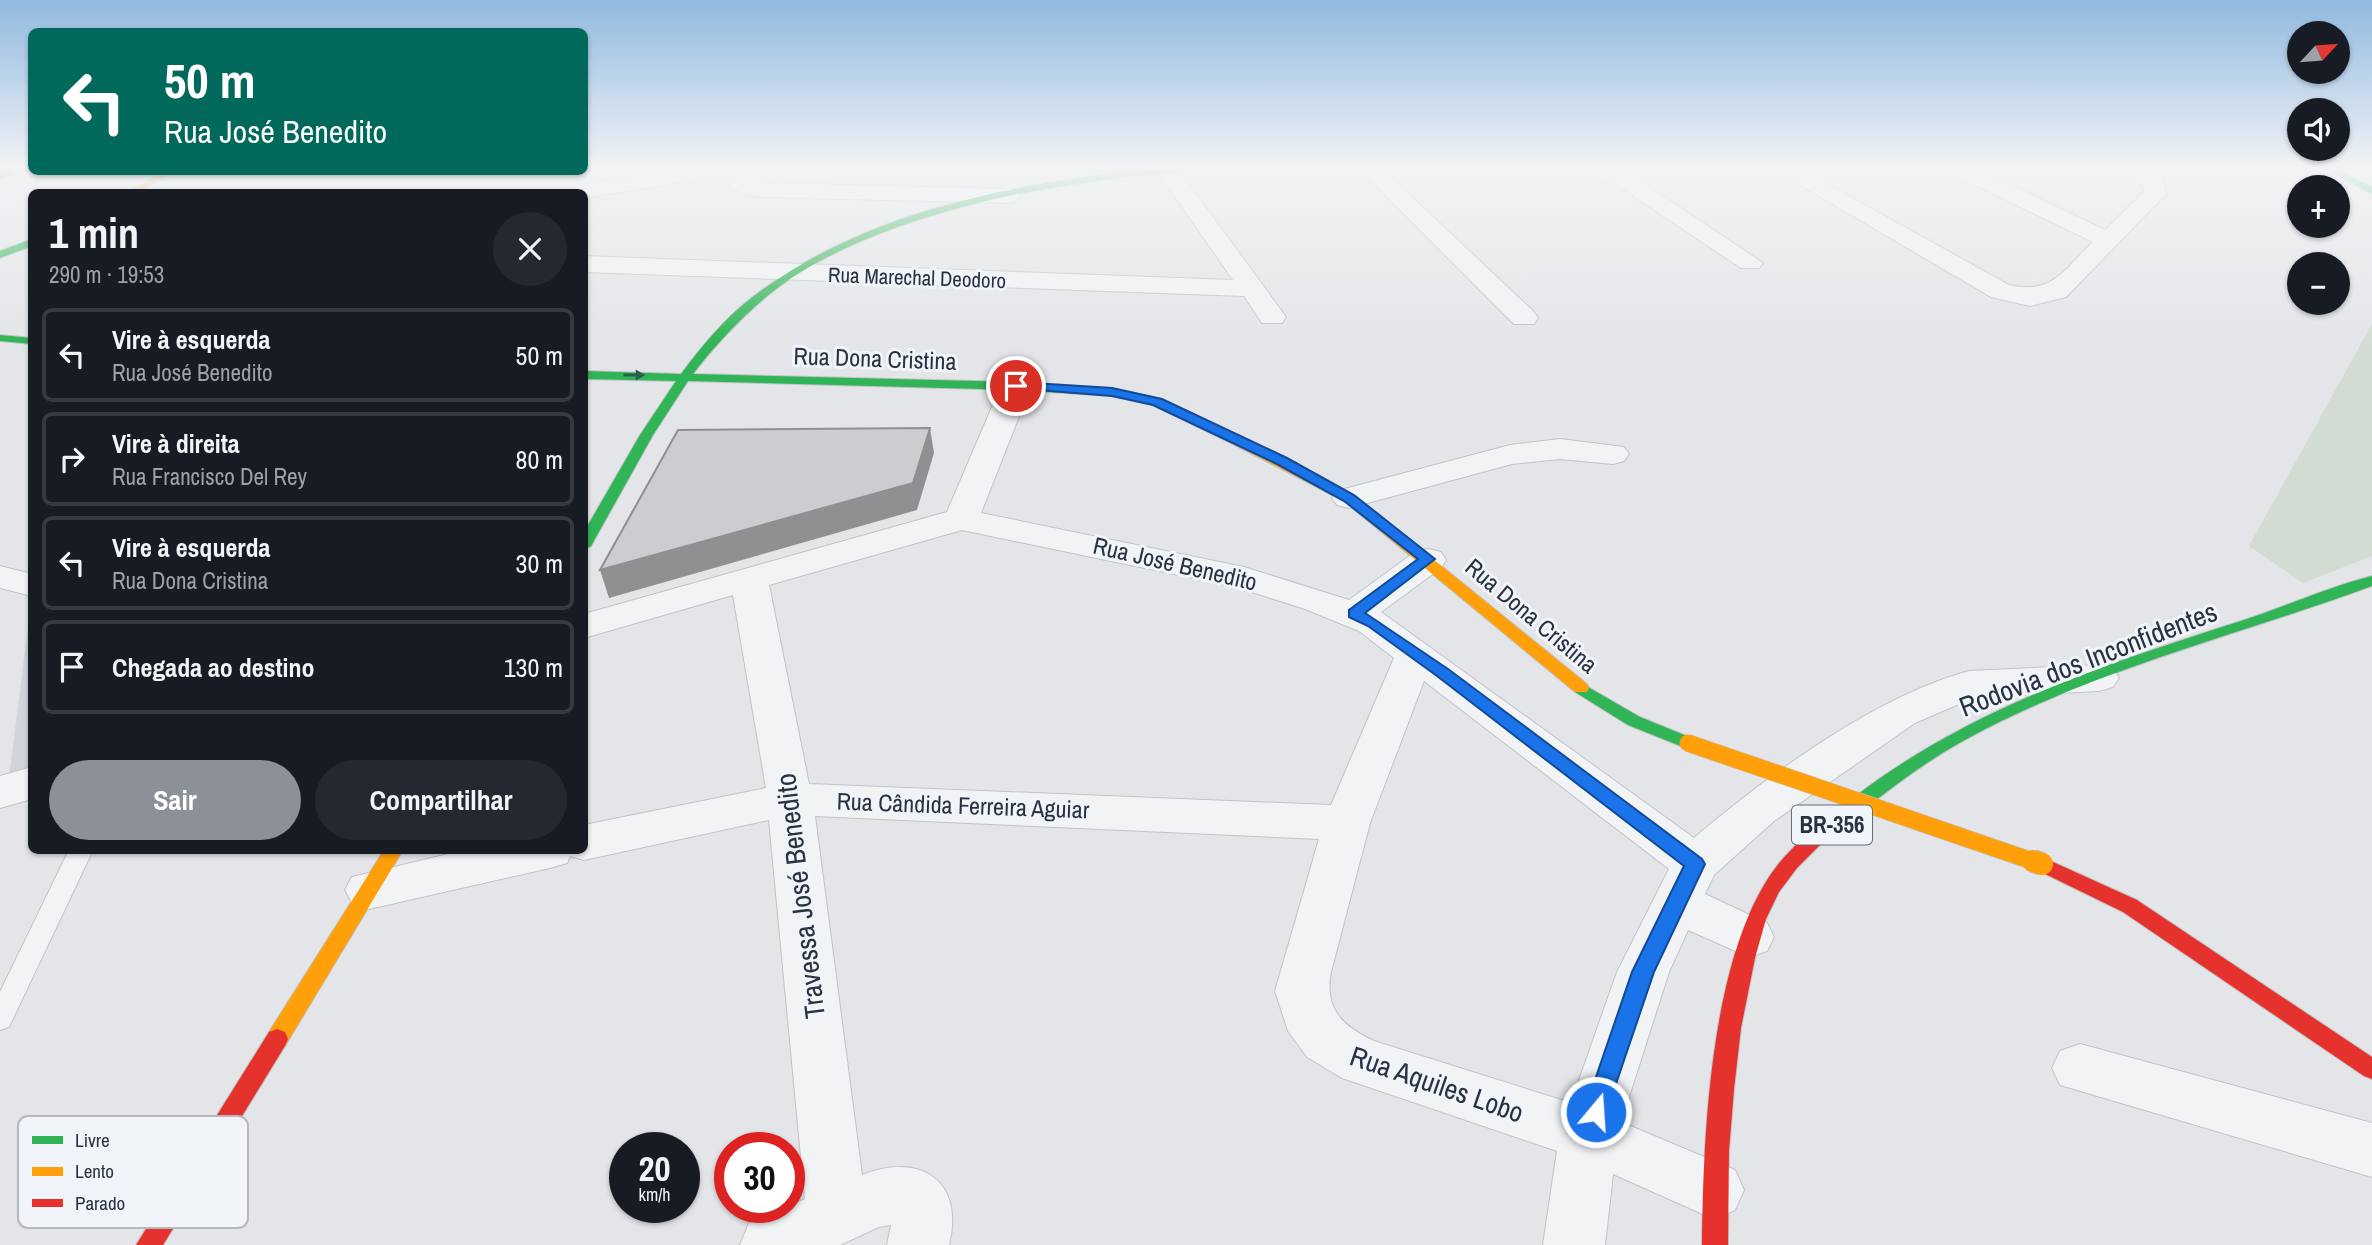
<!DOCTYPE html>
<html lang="pt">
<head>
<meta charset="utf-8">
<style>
	:root { --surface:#171b24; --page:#242831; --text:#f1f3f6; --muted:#9ea1a6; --line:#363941; --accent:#8c9099 }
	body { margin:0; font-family:"Archivo Narrow",sans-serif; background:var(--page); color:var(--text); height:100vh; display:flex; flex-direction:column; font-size:26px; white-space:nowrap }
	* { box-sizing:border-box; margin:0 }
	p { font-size:23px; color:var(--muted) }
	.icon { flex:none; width:38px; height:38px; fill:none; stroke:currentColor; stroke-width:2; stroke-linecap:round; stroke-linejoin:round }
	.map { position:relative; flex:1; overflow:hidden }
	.side { position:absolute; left:28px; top:189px; width:560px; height:665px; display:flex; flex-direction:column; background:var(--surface); border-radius:10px; box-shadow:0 2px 5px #0004 }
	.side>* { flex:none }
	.hud { position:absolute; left:28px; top:28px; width:560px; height:147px; border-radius:10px; box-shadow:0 2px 5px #0004; background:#00695c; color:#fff; overflow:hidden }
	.needle { width:46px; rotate:64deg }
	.buttons { position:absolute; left:2287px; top:21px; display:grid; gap:14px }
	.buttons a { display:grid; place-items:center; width:63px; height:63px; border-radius:50%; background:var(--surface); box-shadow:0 2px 5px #0004; font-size:35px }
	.speed { position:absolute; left:609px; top:1132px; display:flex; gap:14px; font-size:35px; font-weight:700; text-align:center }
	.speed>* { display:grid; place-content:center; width:91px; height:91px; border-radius:50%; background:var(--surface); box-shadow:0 2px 5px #0004; line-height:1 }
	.speed small { font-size:18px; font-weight:400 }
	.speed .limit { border:10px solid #d22; background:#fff; color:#111 }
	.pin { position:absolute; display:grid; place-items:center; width:60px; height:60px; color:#fff; margin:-30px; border:4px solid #fff; border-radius:50%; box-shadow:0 2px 7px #0007 }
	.me { position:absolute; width:77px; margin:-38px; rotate:18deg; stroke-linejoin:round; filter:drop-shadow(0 0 5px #0008) }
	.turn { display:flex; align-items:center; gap:24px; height:147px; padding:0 21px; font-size:32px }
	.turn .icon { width:91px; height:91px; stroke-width:2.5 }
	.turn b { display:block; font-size:49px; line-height:60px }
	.round { display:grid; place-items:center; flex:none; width:74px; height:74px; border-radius:37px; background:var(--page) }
	.headline { display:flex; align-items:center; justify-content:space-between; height:119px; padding:0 21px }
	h1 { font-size:42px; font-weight:700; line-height:52px }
	.primary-button { display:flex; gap:14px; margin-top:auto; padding:14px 21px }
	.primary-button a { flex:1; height:80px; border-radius:42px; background:var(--accent); color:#fff; font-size:28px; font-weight:700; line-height:80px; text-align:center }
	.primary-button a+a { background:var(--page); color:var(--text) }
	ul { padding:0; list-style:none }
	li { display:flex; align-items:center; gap:21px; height:94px; margin:0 14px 10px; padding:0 7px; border:4px solid var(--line); border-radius:10px }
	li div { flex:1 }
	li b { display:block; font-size:26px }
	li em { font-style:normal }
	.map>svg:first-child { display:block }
</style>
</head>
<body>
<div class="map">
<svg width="2372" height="1245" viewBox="0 0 2372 1245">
	<rect width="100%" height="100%" fill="#e3e5e8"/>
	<polygon fill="#d1d5db" points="31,604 31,771 9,777"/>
	<polygon fill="#d3dcd3" points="2372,324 2372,556 2303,583 2249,546"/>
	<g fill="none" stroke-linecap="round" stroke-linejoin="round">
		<defs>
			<polygon id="lane" points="69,850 93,850 9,1027 0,1030 0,992"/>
			<g id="street">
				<polygon points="688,168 740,168 729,174 584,198 584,192 569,192 580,185"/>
				<polygon points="762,168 795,168 792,173 760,183 1011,189 1022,196 1011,203 760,197 733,190 730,185 741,174"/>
				<polygon points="1155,168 1177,168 1286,317 1282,323 1262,323 1244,296 584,272 584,256 1233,280"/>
				<polygon points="1358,168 1381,168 1534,312 1538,318 1534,324 1514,324"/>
				<polygon points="1585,168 1625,171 1763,263 1759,268 1741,268 1611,181 1585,177 1582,172"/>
				<path d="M1771 168H1798L2009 285C2053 295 2063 270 2093 242L1950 173 1947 168H1975L2105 230 2144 192V187L2120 168H2145L2163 180 2166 194 2066 297 2030 306 1991 297Z"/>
				<path d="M1016 377 1026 380 1031 386 981 513 1244 567 1349 600 1415 552 1428 549 1441 552 1446 560 1441 568 1381 612 1694 838C1767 776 1876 696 1969 671L2099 665 2113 669 2119 678 2113 687 2099 691 1975 697 1915 723 1774 821 1714 875 1705 894 1767 923 1774 937 1767 951 1749 957 1688 930 1669 972 1621 1122 1735 1170 1744 1190 1735 1210 1714 1219 1613 1174 1605 1245H1543L1557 1151 1342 1078 1307 1057 1288 1031 1275 991 1319 839 815 816 862 1175C920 1152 965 1180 949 1245H887L891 1225 879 1227 840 1245H740L749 1223 805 1199 769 820 584 860 570 856 567 863 550 868 369 909 352 903 345 890 352 877 465 850H584V825L766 788 733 595 584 638V614L947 512 1001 386 1006 380ZM962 530 1236 587 1305 609 1359 631 1394 658 1331 805 809 784 769 585ZM1424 681 1669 869 1617 972 1571 1103 1374 1041C1342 1026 1324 1009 1331 972L1370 823Z"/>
				<polygon points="1560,439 1624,447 1629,454 1624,461 1613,464 1560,459 1512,464 1349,508 1337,505 1332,498 1337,491 1510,445"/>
				<polygon points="0,566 32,574 32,596 0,588"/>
				<polygon points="32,767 32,799 0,808 0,776"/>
				<polygon points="2080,1044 2372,1123 2372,1177 2060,1085 2052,1068 2060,1051"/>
			</g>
			<g id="fast">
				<path d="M1159 168H1190C1176 176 1150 174 1133 176 1112 178 1090 182 1069 185 974 199 841 234 766 297 739 320 715 345 693 374L1016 382 1112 388 1161 399 1239 436V442H1229L1153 405 1112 396 1016 390 688 381 653 435 591 546 584 550V532L640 435 676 381 584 379V371L681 374C704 343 730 312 762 290 875 208 1023 182 1159 168Z"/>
				<polygon points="2324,168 2335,168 2372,187 2372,194"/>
				<polygon points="32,239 32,246 0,258 0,251"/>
				<polygon points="0,335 32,338 32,344 0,341"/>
				<path d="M2372 576V586C2236 636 2091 670 1963 741 1914 768 1869 805 1826 841L1819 843 1812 841 1809 836C1818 821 1840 809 1853 798 1970 708 2103 665 2241 621 2285 607 2328 587 2372 576Z"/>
				<polygon points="1581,683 1640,717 1694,739 1697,743 1694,747 1688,749 1628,725 1575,692 1573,688 1575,684"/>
			</g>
			<g id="slow">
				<polygon points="164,172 174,172 138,192 127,192"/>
				<polygon points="1234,435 1354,495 1587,684 1589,688 1587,692 1575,692 1344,501 1229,442 1228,439"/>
				<polygon points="384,850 403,850 285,1046 277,1049 269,1046 266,1039 269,1032"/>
			</g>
			<g id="jam">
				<path d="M1819 829 1826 831 1829 836 1797 868 1779 892 1766 919 1755 958 1741 1028 1734 1089 1729 1151 1728 1245H1702C1703 1137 1710 930 1790 851 1798 843 1807 832 1819 829Z"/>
				<polygon points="2042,857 2137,900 2372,1057 2372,1079 2364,1076 2123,912 2035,869 2032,864 2035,859"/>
				<polygon points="277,1029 285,1032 288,1039 285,1046 163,1245 136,1245 269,1032"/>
			</g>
		</defs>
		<use href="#lane" stroke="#c1c3c6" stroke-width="2"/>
		<use href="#street" stroke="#c1c3c6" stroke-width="2"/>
		<use href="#fast" stroke="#c1c3c6" stroke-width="2"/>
		<use href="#slow" stroke="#c1c3c6" stroke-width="2"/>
		<use href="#jam" stroke="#c1c3c6" stroke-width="2"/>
		<use href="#lane" fill="#f2f3f5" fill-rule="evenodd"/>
		<use href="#street" fill="#f2f3f5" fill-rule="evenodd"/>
		<use href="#fast" fill="#30b455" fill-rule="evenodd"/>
		<use href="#slow" fill="#ff9f0a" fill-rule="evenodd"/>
		<use href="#jam" fill="#e5322d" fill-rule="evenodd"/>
		<defs>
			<polyline id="slow-bridge-far1" points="1688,743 2038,863"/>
			<polyline id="slow-bridge" points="2033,861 2042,864"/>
		</defs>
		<use href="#slow-bridge-far1" stroke="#c1c3c6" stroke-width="18" stroke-linecap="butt"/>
		<use href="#slow-bridge" stroke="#c1c3c6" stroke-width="24" stroke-linecap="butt"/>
		<use href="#slow-bridge-far1" stroke="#ff9f0a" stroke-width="17"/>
		<use href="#slow-bridge" stroke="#ff9f0a" stroke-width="22"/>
	</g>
	<g fill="#8e9092">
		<polygon points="0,168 29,168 0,180"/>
		<polygon points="930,428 934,453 917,510 609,598 600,570"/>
	</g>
	<polygon fill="#cbcdd1" stroke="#8e9092" stroke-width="2" points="930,428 913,483 600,570 678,430"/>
	<defs><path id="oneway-solid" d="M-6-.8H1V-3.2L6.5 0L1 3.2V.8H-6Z" transform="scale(1.75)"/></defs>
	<use fill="#2b6049" href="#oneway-solid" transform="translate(634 375)"/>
	<linearGradient id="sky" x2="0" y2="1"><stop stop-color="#91b9e0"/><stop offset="0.49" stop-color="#f2f3f5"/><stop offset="1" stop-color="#f2f3f5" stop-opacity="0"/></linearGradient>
	<rect width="2372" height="342" fill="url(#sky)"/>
	<polygon fill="#1a73e8" stroke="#114b97" stroke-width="2" points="1016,382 1112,388 1162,399 1287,458 1354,495 1435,559 1365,613 1448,669 1702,859 1705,864 1654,972 1604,1119 1596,1122 1588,1119 1584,1112 1632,972 1684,866 1437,676 1368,626 1349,617 1349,610 1418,559 1344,501 1277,464 1153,405 1112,396 1012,388 1012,383"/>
	<g text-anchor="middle" stroke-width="6" stroke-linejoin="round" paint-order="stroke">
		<g font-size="21" fill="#283243" stroke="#f1f4f8">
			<text transform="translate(917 278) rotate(2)" y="7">Rua Marechal Deodoro</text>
		</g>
		<rect fill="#f1f4f8" stroke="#646c79" stroke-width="2" x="1792" y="805.5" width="80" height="39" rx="5"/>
		<g font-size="23" font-weight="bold" fill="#283243">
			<text x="1832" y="833">BR-356</text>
		</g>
		<g font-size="24" fill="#283243" stroke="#f1f4f8">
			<text transform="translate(875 359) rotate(2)" y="8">Rua Dona Cristina</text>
			<text transform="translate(1175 564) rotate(13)" y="8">Rua José Benedito</text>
			<text transform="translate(1531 616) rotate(40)" y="8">Rua Dona Cristina</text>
			<text transform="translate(963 806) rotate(2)" y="8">Rua Cândida Ferreira Aguiar</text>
		</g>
		<g font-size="28" fill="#283243" stroke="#f1f4f8">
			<text transform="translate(2088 659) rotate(-21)" y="10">Rodovia dos Inconfidentes</text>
			<text transform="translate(800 896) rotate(-97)" y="10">Travessa José Benedito</text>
			<text transform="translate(1437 1084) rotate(19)" y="10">Rua Aquiles Lobo</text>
		</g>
	</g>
	<rect x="18" y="1116" width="230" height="112" rx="10" fill="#f1f4f8" stroke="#b5bac2" stroke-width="2"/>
	<rect x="32" y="1136" width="31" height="8" fill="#30b455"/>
	<rect x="32" y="1167" width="31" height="9" fill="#ff9f0a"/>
	<rect x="32" y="1199" width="31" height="8" fill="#e5322d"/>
	<g font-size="19" fill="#283243">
		<text x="75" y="1147">Livre</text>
		<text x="75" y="1178">Lento</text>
		<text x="75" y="1210">Parado</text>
	</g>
</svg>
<div class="buttons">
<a><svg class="needle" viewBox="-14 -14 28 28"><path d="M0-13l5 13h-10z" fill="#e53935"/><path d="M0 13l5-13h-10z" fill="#9ea1a6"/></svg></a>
<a><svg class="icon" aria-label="sound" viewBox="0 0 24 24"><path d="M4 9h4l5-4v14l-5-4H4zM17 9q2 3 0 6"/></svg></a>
<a>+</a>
<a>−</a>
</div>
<div class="speed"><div>20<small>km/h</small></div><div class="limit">30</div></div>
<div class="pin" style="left:1016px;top:386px;background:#d93025"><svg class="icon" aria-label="arrive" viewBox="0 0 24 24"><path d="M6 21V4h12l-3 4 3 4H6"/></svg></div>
<svg class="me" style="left:1596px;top:1112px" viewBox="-20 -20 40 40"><circle r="17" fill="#1a73e8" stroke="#fff" stroke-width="3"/><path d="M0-11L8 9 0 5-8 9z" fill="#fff"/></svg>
<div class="hud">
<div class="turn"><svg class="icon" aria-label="left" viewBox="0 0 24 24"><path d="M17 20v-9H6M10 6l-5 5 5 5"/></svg><div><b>50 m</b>Rua José Benedito</div></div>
</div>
<section class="side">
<div class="headline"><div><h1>1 min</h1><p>290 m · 19:53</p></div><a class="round"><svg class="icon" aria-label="close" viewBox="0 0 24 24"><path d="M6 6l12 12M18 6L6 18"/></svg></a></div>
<ul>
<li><svg class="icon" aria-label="left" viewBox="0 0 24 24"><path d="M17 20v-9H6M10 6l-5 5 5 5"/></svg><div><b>Vire à esquerda</b><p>Rua José Benedito</p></div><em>50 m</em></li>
<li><svg class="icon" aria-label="right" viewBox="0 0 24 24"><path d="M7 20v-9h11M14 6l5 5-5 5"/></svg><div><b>Vire à direita</b><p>Rua Francisco Del Rey</p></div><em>80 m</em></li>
<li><svg class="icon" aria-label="left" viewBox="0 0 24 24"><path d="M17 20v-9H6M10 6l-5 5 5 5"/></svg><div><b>Vire à esquerda</b><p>Rua Dona Cristina</p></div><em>30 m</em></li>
<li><svg class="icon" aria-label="arrive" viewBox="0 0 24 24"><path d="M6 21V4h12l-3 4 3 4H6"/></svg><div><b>Chegada ao destino</b></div><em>130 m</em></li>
</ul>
<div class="primary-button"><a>Sair</a><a>Compartilhar</a></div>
</section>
</div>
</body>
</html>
